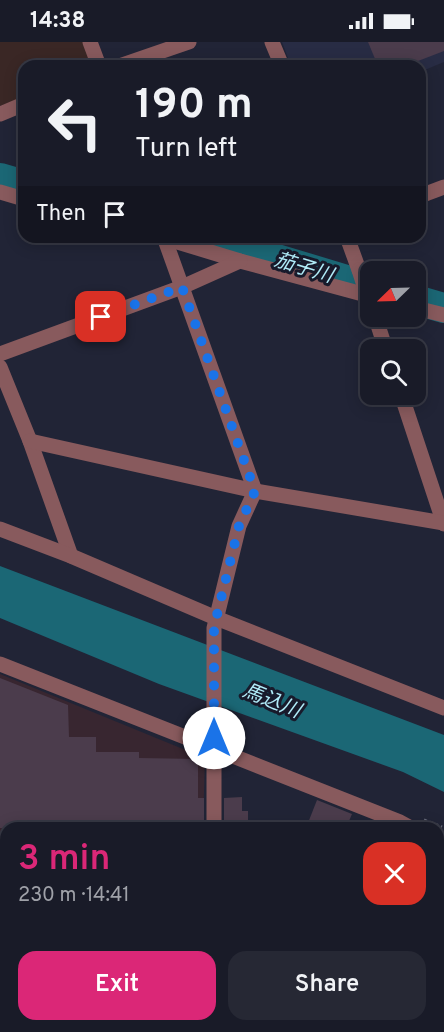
<!DOCTYPE html>
<html lang="en">
<head>
<meta charset="utf-8">
<style>
	:root { --surface:#191b28; --page:#262834; --text:#f1f3f6; --muted:#9fa1a8; --line:#373945; --accent:#db2777 }
	body { margin:0; font-family:Overpass,"Noto Sans JP",sans-serif; background:var(--page); color:var(--text); height:100vh; display:flex; flex-direction:column; font-size:22px; white-space:nowrap }
	* { box-sizing:border-box; margin:0 }
	p { font-size:20px; color:var(--muted) }
	.icon { flex:none; width:33px; height:33px; fill:none; stroke:currentColor; stroke-width:2; stroke-linecap:round; stroke-linejoin:round }
	.map { position:relative; flex:1; overflow:hidden }
	.details { position:absolute; left:0px; top:780px; width:444px; height:210px; display:flex; flex-direction:column; background:var(--surface); border-radius:18px 18px 0 0; box-shadow:0 3px 15px #0003,0 0 0 2px var(--line) }
	.details>* { flex:none }
	.hud { position:absolute; left:18px; top:18px; width:408px; height:183px; border-radius:18px; box-shadow:0 3px 15px #0003,0 0 0 2px var(--line); background:#191b28; color:var(--text); overflow:hidden }
	.needle { width:39px; rotate:247deg }
	.buttons { position:absolute; left:360px; top:219px; display:grid; gap:12px }
	.buttons a { display:grid; place-items:center; width:66px; height:66px; border-radius:12px; background:var(--surface); box-shadow:0 3px 15px #0003,0 0 0 2px var(--line); font-size:30px }
	.pin { position:absolute; display:grid; place-items:center; width:51px; height:51px; color:#fff; margin:-26px; border-radius:12px; box-shadow:0 3px 9px #0006 }
	.me { position:absolute; width:66px; margin:-33px; rotate:0deg; stroke-linejoin:round; filter:drop-shadow(0 0 4px #0008) }
	.turn { display:flex; align-items:center; gap:21px; height:126px; padding:0 18px; font-size:27px }
	.turn .icon { width:78px; height:78px; stroke-width:2.5 }
	.turn b { display:block; font-size:42px; line-height:51px }
	.then { display:flex; align-items:center; height:57px; padding:0 18px; background:#0003; gap:12px; font-size:22px }
	.round { display:grid; place-items:center; flex:none; width:63px; height:63px; border-radius:18px; background:var(--page) }
	.overview { display:flex; align-items:center; justify-content:space-between; height:102px; padding:0 18px }
	h1 { font-size:36px; font-weight:600; line-height:45px; color:var(--accent) }
	.action { display:flex; gap:12px; margin-top:auto; padding:12px 18px }
	.action a { flex:1; height:69px; border-radius:18px; background:var(--accent); color:#fff; font-size:24px; font-weight:600; line-height:69px; text-align:center }
	.action a+a { background:var(--page); color:var(--text) }
	.status { display:flex; justify-content:space-between; align-items:center; height:42px; padding:0 30px; background:var(--surface); direction:ltr }
	.status svg { height:16px; fill:currentColor }
	.map>svg:first-child { display:block }
</style>
</head>
<body>
<div class="status"><b>14:38</b><svg viewBox="0 0 49 12"><path d="M0 12V9h3v3zM5 12V6h3v6zM10 12V3h3v9zM15 12V0h3v12zM26 1h20v11H26zM47 4h2v5h-2z"/></svg></div>
<div class="map">
<svg width="444" height="990" viewBox="0 0 444 990">
	<rect width="100%" height="100%" fill="#212436"/>
	<polygon fill="#282c44" points="282,0 444,0 444,20 420,30 420,24 291,24"/>
	<polygon fill="#382630" points="0,632 205,716 203,786 6,786 6,898 0,898"/>
	<polygon fill="#3a2725" points="0,0 83,0 93,24 24,24 24,55 0,64"/>
	<polygon fill="#1b6775" points="0,524 444,693 444,750 403,730 159,642 0,576"/>
	<g fill="none" stroke-linecap="round" stroke-linejoin="round">
		<g stroke="#1b6775" stroke-width="30">
			<polyline points="0,136 24,143"/>
			<polyline points="204,195 370,245"/>
			<polyline points="416,258 444,266"/>
		</g>
	</g>
	<g fill="#4b3c4c">
		<polygon points="368,0 444,0 444,9 405,24 378,24"/>
		<polygon points="0,636 68,663 69,695 96,695 96,710 139,710 139,716 198,717 198,756 204,756 204,786 0,786"/>
		<polygon points="242,755 242,769 248,769 248,782 242,782 242,786 224,786 224,756"/>
		<polygon points="317,758 352,772 346,786 306,786"/>
	</g>
	<g fill="none" stroke-linecap="round" stroke-linejoin="round">
		<polyline stroke="#686b7b" stroke-width="3" stroke-dasharray="3 3" stroke-linecap="butt" points="424,778 442,785"/>
		<g stroke="#885a5d" stroke-width="15">
			<polyline points="90,0 99,24"/>
			<polyline points="272,0 282,24"/>
			<polyline points="119,24 189,0"/>
			<polyline points="0,72 24,62"/>
			<polyline points="0,150 24,157"/>
			<polyline points="420,154 444,145"/>
			<polyline points="161,195 240,219 370,254"/>
			<polyline points="164,195 255,449 239,484 214,586 214,786"/>
			<polyline points="347,195 359,228"/>
			<polyline points="416,266 444,273"/>
			<polyline points="375,274 386,308"/>
			<polyline points="0,312 182,245 240,219"/>
			<polyline points="0,325 30,399 71,514"/>
			<polyline points="401,352 444,482"/>
			<polyline points="30,399 255,449 444,481"/>
			<polyline points="0,487 71,514 216,576 444,666"/>
			<polyline points="0,622 400,780 411,786"/>
			<polyline points="438,801 444,805"/>
			<polyline points="438,899 444,898"/>
			<polyline points="212,984 212,990"/>
			<polyline points="344,984 346,990"/>
			<polyline points="412,984 412,990"/>
		</g>
		<polyline stroke="#885a5d" stroke-width="15" points="359,228 370,262"/>
	</g>
	<g fill="none" stroke-linecap="round" stroke-linejoin="round">
		<polyline stroke="#1a73e8" stroke-width="10" stroke-dasharray="0 18" points="101,275 182,245 255,449 239,484 214,585 214,696"/>
	</g>
	<g text-anchor="middle" stroke-width="6" stroke-linejoin="round" paint-order="stroke">
		<g font-size="20" font-style="italic" fill="#b1ecf9" stroke="#181a2b">
			<text transform="translate(304 225) rotate(17)" y="7">茄子川</text>
			<text transform="translate(272 658) rotate(22)" y="7">馬込川</text>
		</g>
	</g>
</svg>
<div class="buttons">
<a><svg class="needle" viewBox="-14 -14 28 28"><path d="M0-13l5 13h-10z" fill="#e53935"/><path d="M0 13l5-13h-10z" fill="#9fa1a8"/></svg></a>
<a><svg class="icon" aria-label="search" viewBox="0 0 24 24"><circle cx="10" cy="10" r="6"/><path d="M15 15l6 6"/></svg></a>
</div>
<div class="pin" style="left:101px;top:275px;background:#d93025"><svg class="icon" aria-label="arrive" viewBox="0 0 24 24"><path d="M6 21V4h12l-3 4 3 4H6"/></svg></div>
<svg class="me" style="left:214px;top:696px" viewBox="-20 -20 40 40"><circle r="19" fill="#fff"/><path d="M0-13L10 11 0 6-10 11z" fill="#1a73e8"/></svg>
<div class="hud">
<div class="turn"><svg class="icon" aria-label="left" viewBox="0 0 24 24"><path d="M17 20v-9H6M10 6l-5 5 5 5"/></svg><div><b>190 m</b>Turn left</div></div>
<div class="then">Then<svg class="icon" aria-label="arrive" viewBox="0 0 24 24"><path d="M6 21V4h12l-3 4 3 4H6"/></svg></div>
</div>
<section class="details">
<div class="overview"><div><h1>3 min</h1><p>230 m · 14:41</p></div><a class="round" style="background:#d93025;color:#fff"><svg class="icon" aria-label="close" viewBox="0 0 24 24"><path d="M6 6l12 12M18 6L6 18"/></svg></a></div>
<div class="action"><a>Exit</a><a>Share</a></div>
</section>
</div>
</body>
</html>
